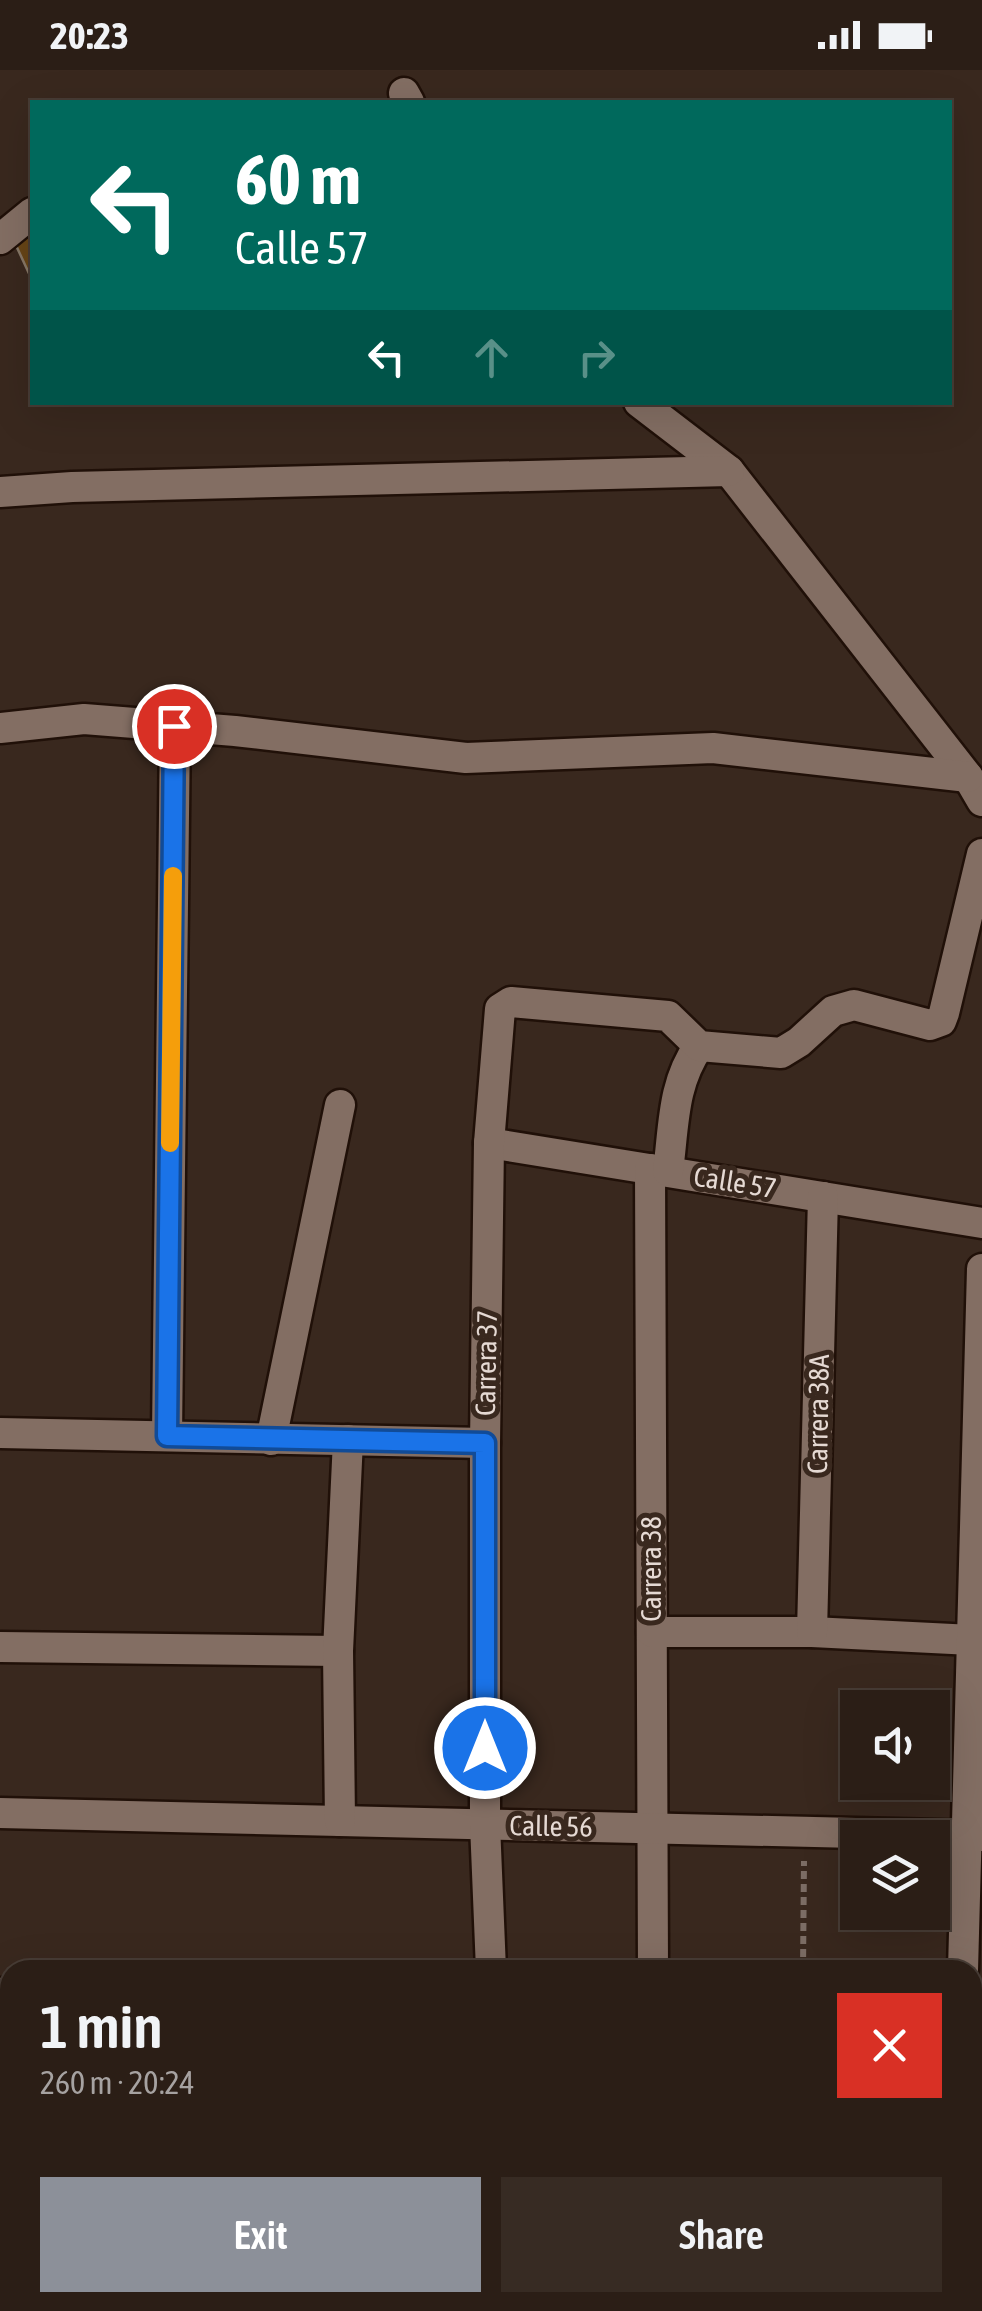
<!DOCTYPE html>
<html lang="en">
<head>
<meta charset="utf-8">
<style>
	:root { --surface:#2b1e16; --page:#372b23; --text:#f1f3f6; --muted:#a6a2a1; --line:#473c35; --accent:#8c9099 }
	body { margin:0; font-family:"Asap Condensed",sans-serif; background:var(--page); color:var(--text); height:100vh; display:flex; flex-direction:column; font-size:38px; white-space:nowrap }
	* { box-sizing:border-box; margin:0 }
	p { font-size:32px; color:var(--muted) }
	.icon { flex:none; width:55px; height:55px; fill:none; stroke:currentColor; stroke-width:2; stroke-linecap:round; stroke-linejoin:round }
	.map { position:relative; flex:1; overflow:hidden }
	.side { position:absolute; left:0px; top:1890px; width:982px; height:352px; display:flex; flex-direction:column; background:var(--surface); border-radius:30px 30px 0 0; box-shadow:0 10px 40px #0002,0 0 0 2px var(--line) }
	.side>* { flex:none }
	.guide { position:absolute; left:30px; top:30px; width:922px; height:305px; border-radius:0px; box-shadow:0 10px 40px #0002,0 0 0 2px var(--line); background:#00695c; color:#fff; overflow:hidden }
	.buttons { position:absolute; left:840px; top:1620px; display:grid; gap:20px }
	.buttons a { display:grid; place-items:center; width:110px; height:110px; border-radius:0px; background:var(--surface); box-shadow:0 10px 40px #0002,0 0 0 2px var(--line); font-size:50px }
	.pin { position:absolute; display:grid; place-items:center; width:85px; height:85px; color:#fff; margin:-42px; border:5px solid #fff; border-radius:50%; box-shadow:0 2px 10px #0007 }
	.me { position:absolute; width:110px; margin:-55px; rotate:0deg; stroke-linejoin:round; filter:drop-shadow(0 0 8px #0008) }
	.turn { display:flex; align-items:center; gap:35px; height:210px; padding:0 40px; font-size:45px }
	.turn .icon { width:130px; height:130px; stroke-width:2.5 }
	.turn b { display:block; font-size:70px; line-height:85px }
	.lanes { display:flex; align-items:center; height:95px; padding:0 40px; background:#0003; justify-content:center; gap:50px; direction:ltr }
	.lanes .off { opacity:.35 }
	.round { display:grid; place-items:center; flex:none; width:105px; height:105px; border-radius:0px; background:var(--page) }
	.headline { display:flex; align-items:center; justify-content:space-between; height:170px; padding:0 40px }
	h1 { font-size:60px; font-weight:600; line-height:75px }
	.cta { display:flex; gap:20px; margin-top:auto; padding:20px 40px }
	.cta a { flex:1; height:115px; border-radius:0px; background:var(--accent); color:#fff; font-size:40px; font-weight:600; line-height:115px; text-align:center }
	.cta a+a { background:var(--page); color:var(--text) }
	.status { display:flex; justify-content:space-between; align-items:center; height:70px; padding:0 50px; background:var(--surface); direction:ltr }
	.status svg { height:28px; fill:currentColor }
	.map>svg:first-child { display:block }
</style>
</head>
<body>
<div class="status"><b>20:23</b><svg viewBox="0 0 49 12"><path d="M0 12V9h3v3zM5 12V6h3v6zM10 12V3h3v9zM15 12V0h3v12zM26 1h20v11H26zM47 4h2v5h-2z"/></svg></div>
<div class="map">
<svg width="982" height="2241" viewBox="0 0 982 2241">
	<rect width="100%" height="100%" fill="#39281e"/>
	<polygon fill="#664416" stroke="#867766" stroke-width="2.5" points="32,162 32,210 14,171"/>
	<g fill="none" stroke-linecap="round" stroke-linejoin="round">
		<defs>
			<g id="minor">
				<polyline points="404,23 409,32"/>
				<polyline points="0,169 32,143"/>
				<polyline points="639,332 729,401 968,707 982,731"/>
				<polyline points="0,422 72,417 729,401"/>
				<polyline points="0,658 84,649 235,661 466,688 713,678 968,707"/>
				<polyline points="489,1073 982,1153"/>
				<polyline points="650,1099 653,1900"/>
				<path d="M668 1101C674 1057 672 1014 699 976"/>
				<polyline points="0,1363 485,1373"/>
				<polyline points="167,1366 175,656"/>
				<polyline points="271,1370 340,1035"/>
				<polyline points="652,1562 812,1562 972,1570"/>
				<polyline points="812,1562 823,1127"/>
				<polyline points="0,1577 338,1581"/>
				<polyline points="0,1743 982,1766"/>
				<polyline points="340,1751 338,1581 348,1370"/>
				<polyline points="491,1900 485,1754 485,1373 489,1073 500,939 511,932 668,946 699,976 781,983 799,972 833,941 854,935 930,955 941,951 944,943 982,784"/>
				<polyline points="963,1900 982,1199"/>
				<polyline points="0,1923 10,1923"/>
				<polyline points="972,2161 982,2161"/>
				<polyline points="954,2241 954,2232"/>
			</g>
			<g id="major">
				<polyline points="0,2155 10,2156"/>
				<polyline points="0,2219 10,2220"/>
				<polyline points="104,2232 146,2241"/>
				<polyline points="295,2232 316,2241"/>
			</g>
		</defs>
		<use href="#minor" stroke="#201008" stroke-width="35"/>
		<use href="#major" stroke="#201008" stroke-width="35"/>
		<g stroke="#7c6d65" stroke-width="6" stroke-dasharray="8 5" stroke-linecap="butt">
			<polyline points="803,1900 804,1791"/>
			<polyline points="801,2241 801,2232"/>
		</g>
		<use href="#minor" stroke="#836e63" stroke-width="30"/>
		<use href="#major" stroke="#c0703e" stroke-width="30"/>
	</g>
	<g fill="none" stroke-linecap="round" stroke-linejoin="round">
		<defs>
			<polyline id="route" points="174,656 167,1366 485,1373 485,1678"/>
		</defs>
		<use href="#route" stroke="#114b97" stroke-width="25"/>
		<use href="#route" stroke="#1a73e8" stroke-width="18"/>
		<polyline stroke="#f59e0b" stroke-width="18" points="170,1073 173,806"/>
	</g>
	<g text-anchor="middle" stroke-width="10" stroke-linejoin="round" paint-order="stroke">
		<g font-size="28" fill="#e5d9d3" stroke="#39281e">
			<text transform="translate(735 1112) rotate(9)" y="10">Calle 57</text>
			<text transform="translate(486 1293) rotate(-89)" y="10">Carrera 37</text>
			<text transform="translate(818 1344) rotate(-89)" y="10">Carrera 38A</text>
			<text transform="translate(651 1499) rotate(-90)" y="10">Carrera 38</text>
			<text transform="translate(551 1756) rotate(1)" y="10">Calle 56</text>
		</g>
	</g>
</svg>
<div class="buttons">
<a><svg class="icon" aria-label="sound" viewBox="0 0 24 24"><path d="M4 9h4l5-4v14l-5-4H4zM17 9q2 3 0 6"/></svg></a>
<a><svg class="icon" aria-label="layers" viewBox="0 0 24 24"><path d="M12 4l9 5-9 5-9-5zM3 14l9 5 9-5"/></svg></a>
</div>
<div class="pin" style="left:174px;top:656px;background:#d93025"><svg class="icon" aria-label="arrive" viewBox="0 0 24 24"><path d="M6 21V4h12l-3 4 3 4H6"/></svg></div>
<svg class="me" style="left:485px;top:1678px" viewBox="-20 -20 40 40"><circle r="17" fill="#1a73e8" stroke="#fff" stroke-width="3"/><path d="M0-11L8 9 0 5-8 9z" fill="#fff"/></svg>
<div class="guide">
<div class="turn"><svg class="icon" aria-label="left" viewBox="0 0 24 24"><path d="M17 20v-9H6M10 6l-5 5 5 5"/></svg><div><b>60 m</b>Calle 57</div></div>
<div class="lanes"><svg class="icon" aria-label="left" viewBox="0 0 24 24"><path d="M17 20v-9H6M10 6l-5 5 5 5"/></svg><svg class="icon off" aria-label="ahead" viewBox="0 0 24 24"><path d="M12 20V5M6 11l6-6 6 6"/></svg><svg class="icon off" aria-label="right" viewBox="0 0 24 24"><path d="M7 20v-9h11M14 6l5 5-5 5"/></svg></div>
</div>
<section class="side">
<div class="headline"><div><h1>1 min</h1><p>260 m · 20:24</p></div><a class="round" style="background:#d93025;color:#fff"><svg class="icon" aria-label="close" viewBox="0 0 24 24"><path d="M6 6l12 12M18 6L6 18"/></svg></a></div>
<div class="cta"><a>Exit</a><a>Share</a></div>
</section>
</div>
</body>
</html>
